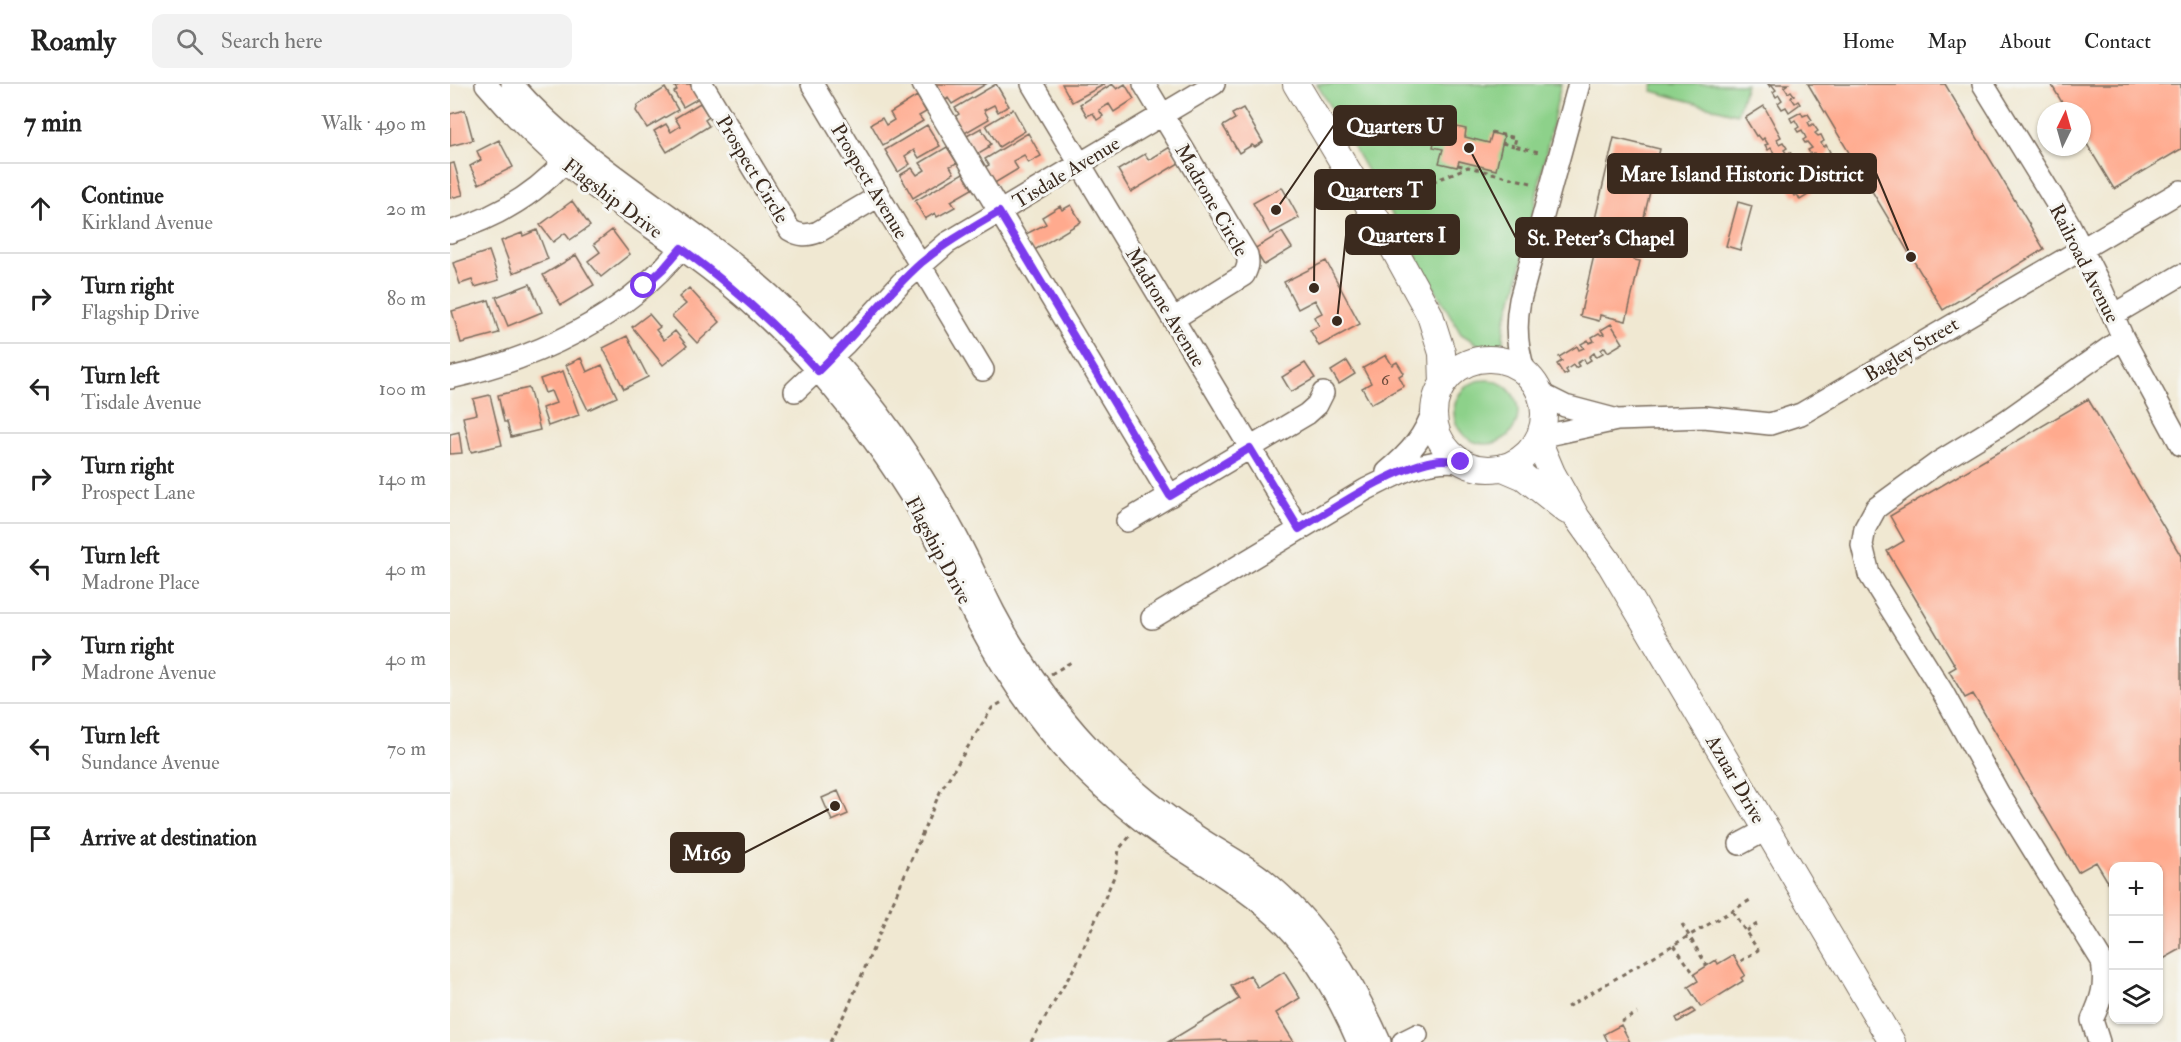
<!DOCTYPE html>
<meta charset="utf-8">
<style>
:root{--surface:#fff;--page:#f2f2f2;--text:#222;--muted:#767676;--line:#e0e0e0}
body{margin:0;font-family:"IM FELL Double Pica",serif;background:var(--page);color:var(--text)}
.controls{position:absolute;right:18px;bottom:18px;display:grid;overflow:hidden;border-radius:12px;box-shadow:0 2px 4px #0004}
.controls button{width:54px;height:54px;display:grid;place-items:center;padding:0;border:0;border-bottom:2px solid var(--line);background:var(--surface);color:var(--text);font:30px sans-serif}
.compass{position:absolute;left:1587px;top:18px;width:54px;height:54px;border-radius:50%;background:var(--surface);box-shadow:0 2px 4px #0004;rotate:5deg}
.stop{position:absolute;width:18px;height:18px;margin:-14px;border:4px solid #7c3aed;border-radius:50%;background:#fff}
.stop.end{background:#7c3aed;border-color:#fff;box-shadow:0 2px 6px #0008}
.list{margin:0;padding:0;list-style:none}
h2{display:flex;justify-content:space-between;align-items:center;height:78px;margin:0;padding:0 24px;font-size:26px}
h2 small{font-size:20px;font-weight:400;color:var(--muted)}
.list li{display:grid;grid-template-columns:39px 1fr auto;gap:18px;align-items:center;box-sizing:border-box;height:90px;padding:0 24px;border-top:2px solid var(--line)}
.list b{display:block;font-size:22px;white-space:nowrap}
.list p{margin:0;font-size:20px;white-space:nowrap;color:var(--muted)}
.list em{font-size:20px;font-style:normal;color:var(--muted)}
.icon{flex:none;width:33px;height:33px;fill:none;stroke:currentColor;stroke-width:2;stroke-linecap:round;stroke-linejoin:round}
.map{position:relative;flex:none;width:1731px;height:958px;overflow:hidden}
header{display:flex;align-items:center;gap:36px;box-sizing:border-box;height:84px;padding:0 30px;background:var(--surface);border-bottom:2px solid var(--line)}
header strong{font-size:28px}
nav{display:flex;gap:33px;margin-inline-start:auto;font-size:21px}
.search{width:420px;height:54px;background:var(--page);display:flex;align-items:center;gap:15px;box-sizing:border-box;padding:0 21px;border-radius:12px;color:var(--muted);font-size:22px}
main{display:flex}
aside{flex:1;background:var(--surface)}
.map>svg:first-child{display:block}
.green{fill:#8dd18a;stroke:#647e54;stroke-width:1.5}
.building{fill:#ffaa8e}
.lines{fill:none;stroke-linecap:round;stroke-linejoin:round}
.minor-casing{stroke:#7a6c5d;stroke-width:24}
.major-casing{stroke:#7a6c5d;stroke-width:28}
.path{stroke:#7a6c5d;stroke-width:3;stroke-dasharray:4.5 4.5;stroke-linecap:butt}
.minor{stroke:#fff;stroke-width:21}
.major{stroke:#fff;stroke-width:26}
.route{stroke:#7c3aed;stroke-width:8}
.labels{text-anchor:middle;stroke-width:6;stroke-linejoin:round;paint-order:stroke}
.number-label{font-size:16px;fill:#6c4a3a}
.street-label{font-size:20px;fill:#3b2a1e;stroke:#f6f6f2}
.leader{fill:none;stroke:#3b2a1e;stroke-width:2}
.callout-dot{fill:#3b2a1e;stroke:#f6f6f2;stroke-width:2}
.callout{fill:#3b2a1e;stroke:#3b2a1e;stroke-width:2}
.callout-label{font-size:21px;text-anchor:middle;font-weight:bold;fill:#fff}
</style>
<header>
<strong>Roamly</strong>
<div class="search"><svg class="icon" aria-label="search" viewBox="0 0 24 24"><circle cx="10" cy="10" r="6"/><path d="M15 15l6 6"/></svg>Search here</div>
<nav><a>Home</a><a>Map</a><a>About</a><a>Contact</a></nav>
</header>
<main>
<aside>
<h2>7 min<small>Walk · 490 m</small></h2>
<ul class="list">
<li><svg class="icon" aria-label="ahead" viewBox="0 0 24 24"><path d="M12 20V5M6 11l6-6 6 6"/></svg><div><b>Continue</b><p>Kirkland Avenue</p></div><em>20 m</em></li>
<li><svg class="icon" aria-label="right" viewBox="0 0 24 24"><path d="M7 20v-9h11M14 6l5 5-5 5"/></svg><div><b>Turn right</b><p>Flagship Drive</p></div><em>80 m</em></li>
<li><svg class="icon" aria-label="left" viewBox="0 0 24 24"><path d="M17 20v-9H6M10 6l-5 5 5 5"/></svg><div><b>Turn left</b><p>Tisdale Avenue</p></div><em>100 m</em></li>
<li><svg class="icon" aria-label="right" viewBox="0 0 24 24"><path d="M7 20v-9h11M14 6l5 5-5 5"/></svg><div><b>Turn right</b><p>Prospect Lane</p></div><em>140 m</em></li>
<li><svg class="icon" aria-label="left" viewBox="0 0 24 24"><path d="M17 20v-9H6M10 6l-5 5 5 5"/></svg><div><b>Turn left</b><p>Madrone Place</p></div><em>40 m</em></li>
<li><svg class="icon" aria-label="right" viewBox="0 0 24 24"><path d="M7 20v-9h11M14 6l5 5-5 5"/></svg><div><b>Turn right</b><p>Madrone Avenue</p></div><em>40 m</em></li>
<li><svg class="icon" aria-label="left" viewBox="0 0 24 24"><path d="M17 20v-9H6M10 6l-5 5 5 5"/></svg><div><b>Turn left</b><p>Sundance Avenue</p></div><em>70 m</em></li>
<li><svg class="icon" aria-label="arrive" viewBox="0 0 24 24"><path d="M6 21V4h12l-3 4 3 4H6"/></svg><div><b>Arrive at destination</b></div></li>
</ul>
</aside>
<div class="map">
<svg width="1731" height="958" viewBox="0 0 1731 958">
<rect width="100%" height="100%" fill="#f6f6f2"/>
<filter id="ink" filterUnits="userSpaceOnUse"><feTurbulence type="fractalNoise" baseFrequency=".0167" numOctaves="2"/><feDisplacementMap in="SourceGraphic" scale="12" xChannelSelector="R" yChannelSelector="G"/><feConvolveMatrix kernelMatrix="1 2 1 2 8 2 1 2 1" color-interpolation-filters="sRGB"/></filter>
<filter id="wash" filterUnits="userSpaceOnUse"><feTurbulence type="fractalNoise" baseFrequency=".008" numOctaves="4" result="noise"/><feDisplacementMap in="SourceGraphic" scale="24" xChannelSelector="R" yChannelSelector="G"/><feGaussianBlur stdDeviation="1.35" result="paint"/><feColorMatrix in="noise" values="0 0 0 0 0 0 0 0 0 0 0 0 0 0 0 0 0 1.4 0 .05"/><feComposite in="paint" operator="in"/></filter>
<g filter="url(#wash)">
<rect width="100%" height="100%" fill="#f0e8d2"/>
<path class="green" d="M867 0H1111L1067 201 1055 237 1052 264 1032 263 1011 250Z
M1204 0H1296L1287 30 1202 7Z
M1004 328a32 32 0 1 1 64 0a32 32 0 1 1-64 0Z"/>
<g id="blocks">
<path class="building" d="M231 0H240L249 14 233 23 224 8 227 6 225 3Z
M487 0H536L502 20 498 14 493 18 484 2Z
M546 0 559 22 548 28 544 21 534 26 539 35 513 50 503 34 509 30 505 24Z
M612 0H655L622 18Z
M662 0 667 5 675 0 684 15 664 28 659 20 649 26 653 32 647 36 643 29 637 32 630 20Z
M1318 0H1338L1334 3 1338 9 1341 7 1344 11 1341 13 1345 19 1348 17 1350 20 1339 28 1336 23 1332 25 1328 19 1332 16 1329 11 1326 13 1323 8 1326 6 1322 1 1320 3Z
M1358 0H1495L1594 165 1493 226Z
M1601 0H1731V65L1664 105 1632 52V27H1617Z
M215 4 228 26 197 44 186 27 188 21Z
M467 12 476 28 469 32 473 37 433 61 421 40 432 34 436 41 444 36 440 29Z
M250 19 259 33 255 36 259 42 217 68 204 47 216 40 221 48 230 42 225 34Z
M1314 22 1331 53 1327 55 1329 60 1333 58 1337 64 1334 66 1337 70 1340 68 1344 74 1341 76 1343 80 1346 79 1350 85 1346 87 1349 91 1353 89 1356 96 1352 99 1356 104 1359 102 1363 108 1350 116 1347 110 1344 112 1339 104 1343 102 1340 97 1337 99 1333 93 1336 91 1328 83 1331 81 1327 75 1324 76 1322 73 1325 71 1321 64 1318 66 1315 61 1318 60 1314 54 1312 56 1308 51 1306 52 1295 34Z
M793 24 813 58 805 63 802 61 789 69 773 42 785 35 782 30Z
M563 25 575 47 549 63 536 41Z
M15 26 23 56 0 62V30Z
M1351 28 1353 32 1358 30 1362 36 1358 38 1360 42 1363 40 1368 47 1365 49 1368 52 1371 51 1374 57 1371 59 1374 63 1376 61 1380 68 1377 70 1380 74 1383 72 1387 79 1383 81 1386 87 1390 85 1394 91 1381 98 1377 93 1374 94 1370 87 1373 85 1370 80 1367 82 1364 76 1367 74 1364 69 1361 71 1358 66 1362 64 1357 58 1355 59 1353 56 1356 54 1352 46 1348 48 1346 45 1349 43 1345 36 1342 38 1340 34Z
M477 41 490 62 469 74 464 66 455 72 460 80 448 88 435 66Z
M998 41 1016 45 1015 53 1039 59 1042 49 1054 52 1046 86 1009 77 1007 83 989 79 993 65 983 63 985 54 994 57Z
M531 44 541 60 538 62 539 64 527 71 515 53Z
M578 49 591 72 578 79 574 71 563 77 568 85 543 100 533 84 539 81 535 75Z
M1164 54 1210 65 1184 176 1190 177 1176 237 1150 231 1149 237 1130 232 1145 167 1138 165Z
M49 56 63 83 29 100 20 82 31 76 27 67Z
M497 63 507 79 500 82 504 89 463 114 450 91 462 84 467 91 475 86 470 79Z
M720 63 729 79 681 108 668 86 695 70 699 76Z
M4 79 13 111 0 114V80Z
M513 89 522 105 501 117 505 123 487 133 485 129 475 135 465 117Z
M832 103 849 134 820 150 803 119Z
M122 117 140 142 120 156 115 149 103 158 90 141Z
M1288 118 1302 122 1290 166 1276 162Z
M621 121 631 138 583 167 574 151 596 140 592 133 610 122 612 126Z
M87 146 98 175 63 189 51 157 72 149 73 152Z
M162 146 180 170 151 193 138 177 150 168 144 160Z
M832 148 842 164 814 181 804 165Z
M39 167 49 196 25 203 22 196 10 200 3 179Z
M126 171 144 201 111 221 93 191Z
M876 177 910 240 869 262 860 246 869 242 864 233 872 229 865 216 848 225 834 198Z
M80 200 92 228 58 242 46 213Z
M239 204 270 238 247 259 222 232 236 220 229 213Z
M39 216 49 249 11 259 2 227Z
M199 230 210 243 206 246 214 256 225 247 237 262 213 281 182 243Z
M1161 240 1173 259 1158 268 1155 263 1151 266 1153 269 1146 273 1144 269 1139 273 1141 276 1136 279 1134 275 1127 279 1129 282 1125 284 1123 281 1116 286 1118 289 1114 291 1107 280 1112 277 1109 273 1127 262 1129 266 1134 264 1131 260 1138 256 1139 259 1144 257 1142 253 1149 249 1151 251 1154 250 1151 246Z
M177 252 198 293 174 305 153 264Z
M936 271 942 281 947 278 954 289 949 292 954 302 921 320 912 304 921 299 913 284Z
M131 274 137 288 152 281 167 313 138 326 116 281Z
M897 277 905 290 889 300 881 287Z
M855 279 865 294 841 308 832 293Z
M113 287 129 331 98 342 92 324 106 319 101 307 95 309 90 295Z
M79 304 90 346 61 353 57 338H54L48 311Z
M40 311 52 361 21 368 13 333 27 330 23 315Z
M1638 315 1731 472V865L1708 878V782H1664V808L1646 778 1628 788 1523 610 1515 614 1499 587 1506 583 1437 467 1454 457 1440 432Z
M9 348 12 369 0 370V350Z
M388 707 398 730 382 737 372 714Z
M1283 871 1295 891 1291 894 1293 897 1251 923 1238 903 1248 897 1244 890 1266 876 1268 880Z
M834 888 850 914 826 929 844 958H777L776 956 718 958 789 915 781 902 800 891 808 904Z
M1242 925 1245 928 1228 938 1226 934Z
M1171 941 1180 958H1158L1154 950Z"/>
</g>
</g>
<g filter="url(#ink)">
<use href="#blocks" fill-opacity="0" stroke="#7a6c5d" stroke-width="1.5"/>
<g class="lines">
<g class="minor-casing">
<path id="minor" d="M36 0C69 39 106 74 146 104 185 134 226 159 264 189 302 218 338 253 370 289 414 340 454 397 487 457 502 484 513 512 528 539 555 590 588 638 627 679 655 707 685 734 718 756 758 783 800 806 835 841 868 875 890 916 908 958
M62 0C119 66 192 110 261 162 305 195 346 233 382 273 429 325 470 385 503 446 518 473 530 501 544 528 570 577 602 623 639 663 671 696 707 726 745 751 767 766 791 778 812 794 867 838 902 894 930 958
M252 0 340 146C350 152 357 152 368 148L429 112
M362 0 533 286
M473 0 720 412
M582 0 849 445
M694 0 797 171C799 179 798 183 794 191L723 235
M1533 0 1618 138 1648 197 1673 254 1731 361
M0 148C44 134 83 113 114 78
M1663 231 1731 191
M1075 288C1066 263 1065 241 1070 216L1129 0
M0 294C86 275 174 234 231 164
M345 307 396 259 451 199 497 159 764 0
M1091 310 1115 322 1164 335
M1089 353 1167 336 1254 333 1320 340 1351 330 1731 107
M937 388C960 369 975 352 984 324
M677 437 857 330 867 321 873 309
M702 534 915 406C946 391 975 373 1011 378
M1290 760 1316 746
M953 958 967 951
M1649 958 1642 936C1652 914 1656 902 1652 877L1549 710 1492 607 1419 490 1412 461 1415 444 1426 424 1489 378 1556 337 1673 254"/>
</g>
<g class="major-casing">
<path id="major" d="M846 0 935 149 980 231 992 269 993 300
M984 330a55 55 0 1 1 110 0a55 55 0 1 1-110 0Z
M1088 356 1102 389 1127 434 1160 480 1442 958
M1053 384 1074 393 1117 427"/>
</g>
<path class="path" d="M1041 48 1066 54 1064 62 1089 68
M1052 59 1064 62
M1008 81 1017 83
M941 115 1018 83 1081 99
M601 590 623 577
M1282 827 1308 866 1288 879
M1232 840 1257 882
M1296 847 1307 840
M1224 861 1244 890
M1117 923 1302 815
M1171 938 1187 929
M380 958 399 921 490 708 542 624 554 617
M581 958 627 879 666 788 669 765 681 751"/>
<use href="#minor" class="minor"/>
<use href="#major" class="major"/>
</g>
</g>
<g class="lines" filter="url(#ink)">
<path class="route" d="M194 202 214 184 231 164C281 201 326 241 368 287 404 253 434 212 471 179 495 159 522 144 549 128L720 412 800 364 849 445C886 423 941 385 983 377 992 375 1001 376 1011 378"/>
</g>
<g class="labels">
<g class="number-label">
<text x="935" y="301">6</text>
</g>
<g class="street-label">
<text transform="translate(303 85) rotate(59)" y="7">Prospect Circle</text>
<text transform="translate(616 88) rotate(-31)" y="7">Tisdale Avenue</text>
<text transform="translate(420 97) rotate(59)" y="7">Prospect Avenue</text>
<text transform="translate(163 114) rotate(37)" y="7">Flagship Drive</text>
<text transform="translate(762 116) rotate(60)" y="7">Madrone Circle</text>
<text transform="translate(1635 179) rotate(63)" y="7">Railroad Avenue</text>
<text transform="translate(716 223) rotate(59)" y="7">Madrone Avenue</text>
<text transform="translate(1461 265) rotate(-31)" y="7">Bagley Street</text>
<text transform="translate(489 466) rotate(62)" y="7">Flagship Drive</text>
<text transform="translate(1286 695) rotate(60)" y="7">Azuar Drive</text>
</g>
</g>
<path class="leader" d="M826 126L884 41M1461 173L1426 89M864 204L865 106M887 237L896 151M1019 64L1066 154M385 722L294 769"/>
<g class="callout-dot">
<circle cx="826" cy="126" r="6"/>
<circle cx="1461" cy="173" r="6"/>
<circle cx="864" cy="204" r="6"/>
<circle cx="887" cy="237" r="6"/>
<circle cx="1019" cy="64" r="6"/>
<circle cx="385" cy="722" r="6"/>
</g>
<g class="callout">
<rect x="884" y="22" width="122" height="39" rx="6"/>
<rect x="1158" y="70" width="268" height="39" rx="6"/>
<rect x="865" y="86" width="120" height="39" rx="6"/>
<rect x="896" y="131" width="113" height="39" rx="6"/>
<rect x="1066" y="134" width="171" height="39" rx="6"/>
<rect x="221" y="749" width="73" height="39" rx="6"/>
</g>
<g class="callout-label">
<text x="945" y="49">Quarters U</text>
<text x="1292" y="97">Mare Island Historic District</text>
<text x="925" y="113">Quarters T</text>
<text x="952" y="158">Quarters I</text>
<text x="1151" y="161">St. Peter's Chapel</text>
<text x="257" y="776">M169</text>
</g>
</svg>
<div class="controls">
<button>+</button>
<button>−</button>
<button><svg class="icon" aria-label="layers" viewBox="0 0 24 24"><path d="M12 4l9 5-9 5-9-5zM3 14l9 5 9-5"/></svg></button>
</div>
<svg class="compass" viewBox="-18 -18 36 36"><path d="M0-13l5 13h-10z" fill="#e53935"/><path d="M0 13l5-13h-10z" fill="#767676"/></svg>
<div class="stop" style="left:194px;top:202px"></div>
<div class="stop end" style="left:1011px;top:378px"></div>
</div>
</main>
